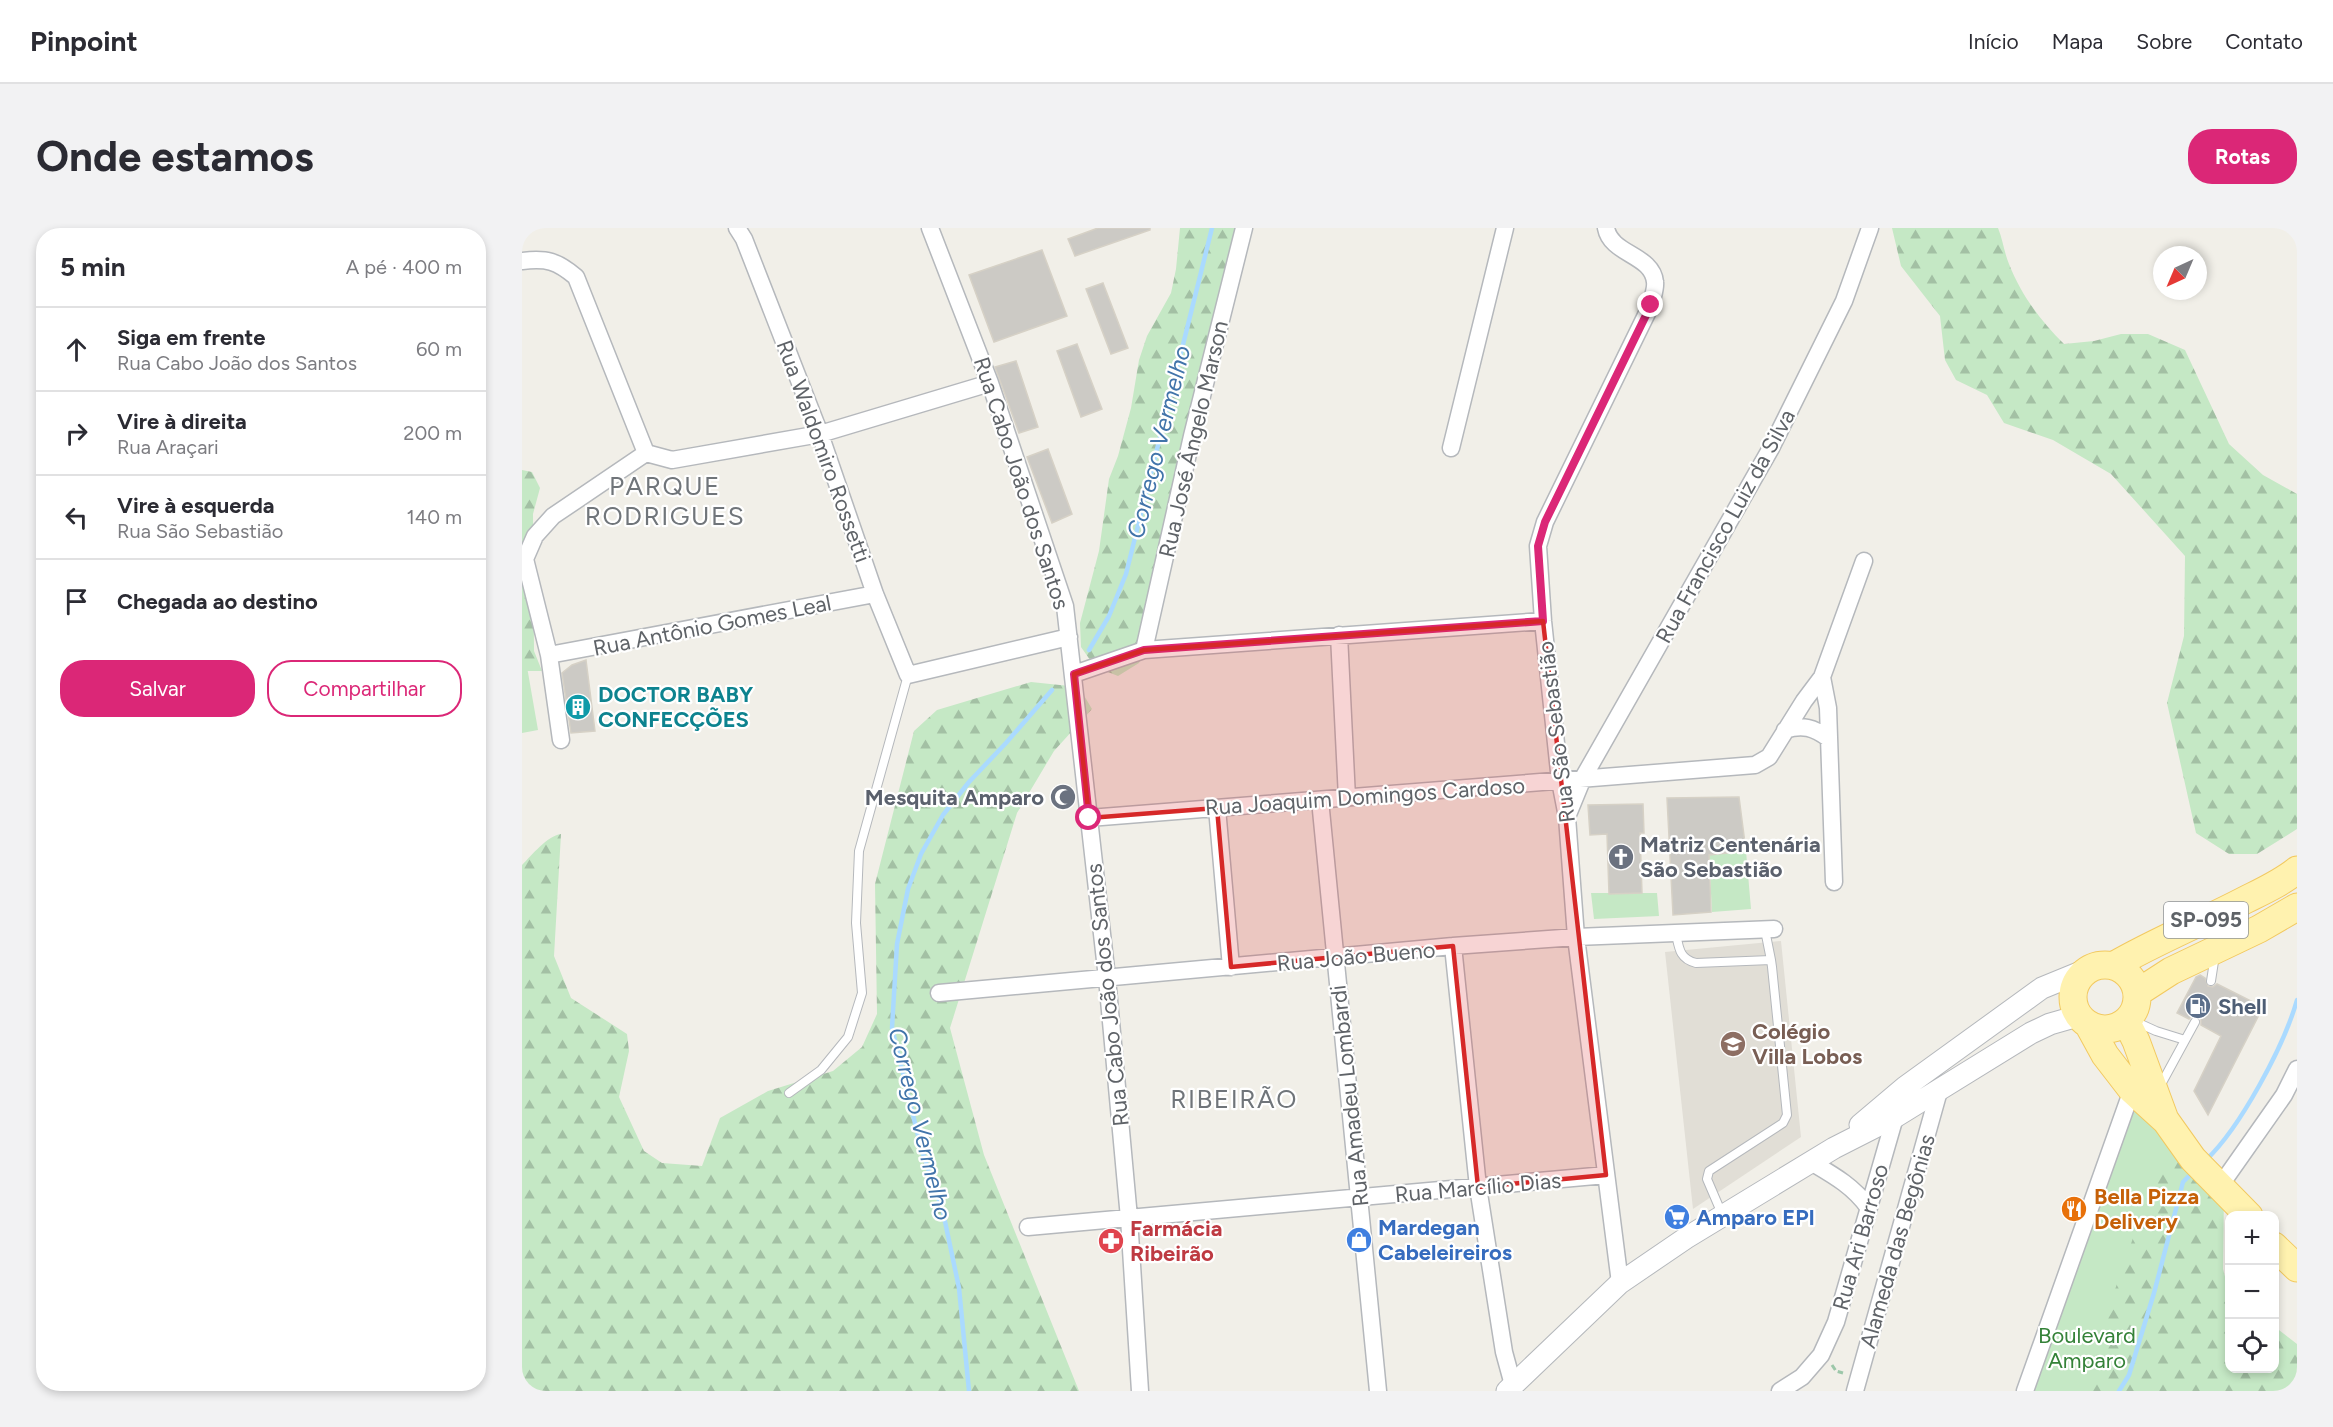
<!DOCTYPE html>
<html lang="pt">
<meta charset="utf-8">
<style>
:root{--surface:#fff;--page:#f2f2f3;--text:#2b2b33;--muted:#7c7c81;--line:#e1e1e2;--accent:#db2777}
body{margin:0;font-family:Figtree,sans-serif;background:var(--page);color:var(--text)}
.controls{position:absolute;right:18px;bottom:18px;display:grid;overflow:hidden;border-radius:12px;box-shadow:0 3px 9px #0003}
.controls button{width:54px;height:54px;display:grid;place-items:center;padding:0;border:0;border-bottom:2px solid var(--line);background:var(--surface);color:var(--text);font:30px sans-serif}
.compass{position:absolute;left:1631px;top:18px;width:54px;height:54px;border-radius:50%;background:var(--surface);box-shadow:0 3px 9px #0003;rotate:224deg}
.stop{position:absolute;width:18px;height:18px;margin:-14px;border:4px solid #db2777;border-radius:50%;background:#fff}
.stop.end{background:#db2777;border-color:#fff;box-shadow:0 2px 6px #0008}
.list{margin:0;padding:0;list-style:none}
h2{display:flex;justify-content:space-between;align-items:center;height:78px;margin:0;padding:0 24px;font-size:26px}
h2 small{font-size:20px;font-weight:400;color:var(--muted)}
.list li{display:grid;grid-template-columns:39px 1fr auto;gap:18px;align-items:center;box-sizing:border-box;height:84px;padding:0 24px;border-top:2px solid var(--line)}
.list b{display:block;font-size:22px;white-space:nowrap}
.list p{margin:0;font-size:20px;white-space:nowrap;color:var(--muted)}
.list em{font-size:20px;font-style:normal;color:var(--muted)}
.actions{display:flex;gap:12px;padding:18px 24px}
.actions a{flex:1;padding:14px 0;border:2px solid var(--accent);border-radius:24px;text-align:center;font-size:21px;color:var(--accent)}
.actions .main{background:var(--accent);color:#fff}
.icon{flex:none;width:33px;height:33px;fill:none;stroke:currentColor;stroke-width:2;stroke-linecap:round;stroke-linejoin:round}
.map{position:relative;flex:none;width:1775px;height:1163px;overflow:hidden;border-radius:24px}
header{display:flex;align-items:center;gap:36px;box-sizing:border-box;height:84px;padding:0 30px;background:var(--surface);border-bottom:2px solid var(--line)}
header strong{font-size:28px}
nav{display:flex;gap:33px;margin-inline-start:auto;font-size:21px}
.intro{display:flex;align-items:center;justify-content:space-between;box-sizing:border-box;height:144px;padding:0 36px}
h1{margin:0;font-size:42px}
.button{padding:15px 27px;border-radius:24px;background:var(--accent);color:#fff;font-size:21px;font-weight:700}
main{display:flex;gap:36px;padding:0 36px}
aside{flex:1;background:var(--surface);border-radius:24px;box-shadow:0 3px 9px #0003}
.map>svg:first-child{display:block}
.education{fill:#e1ded6}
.green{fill:#c5e8c5}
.forest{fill:url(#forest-firs)}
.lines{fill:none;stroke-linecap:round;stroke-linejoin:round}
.stream{stroke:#aadaff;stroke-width:4.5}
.building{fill:#cccac5;stroke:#d6d1c6;stroke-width:1.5}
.service-casing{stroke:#b5b8bc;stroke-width:10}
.minor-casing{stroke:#b5b8bc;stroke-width:19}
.tertiary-casing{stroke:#b5b8bc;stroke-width:23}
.primary-casing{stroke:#f2c960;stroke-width:29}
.path{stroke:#9cc7a9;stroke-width:3;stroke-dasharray:6 3;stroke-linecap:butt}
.service{stroke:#fff;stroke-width:8}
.minor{stroke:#fff;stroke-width:16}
.tertiary{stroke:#fff;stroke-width:21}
.primary{stroke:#fff2af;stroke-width:27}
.route{stroke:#db2777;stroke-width:8}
.marked{fill:#d62828;fill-opacity:0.2;stroke:#d62828;stroke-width:4.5;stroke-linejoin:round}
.labels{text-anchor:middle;stroke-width:4.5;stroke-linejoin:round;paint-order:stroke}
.shield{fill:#fff;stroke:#8f9295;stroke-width:1.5}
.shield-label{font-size:21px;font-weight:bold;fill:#5f6368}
.street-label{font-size:22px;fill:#5f6368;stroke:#fff}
.culture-label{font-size:22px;font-weight:bold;fill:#0d838f;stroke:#fff;text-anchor:start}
.worship-label{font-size:22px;font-weight:bold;fill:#5b616d;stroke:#fff;text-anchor:end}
.service-label{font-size:22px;font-weight:bold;fill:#4e5e75;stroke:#fff;text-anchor:start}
.education-label{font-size:22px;font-weight:bold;fill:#785e54;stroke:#fff;text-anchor:start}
.food-label{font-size:22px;font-weight:bold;fill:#c56008;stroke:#fff;text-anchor:start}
.shop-label{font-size:22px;font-weight:bold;fill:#366cbe;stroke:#fff;text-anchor:start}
.health-label{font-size:22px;font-weight:bold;fill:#be3a42;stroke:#fff;text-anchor:start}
.park-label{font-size:22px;fill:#348238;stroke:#fff}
.water-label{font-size:24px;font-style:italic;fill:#4174aa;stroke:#fff}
.quarter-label{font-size:26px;letter-spacing:1.5px;fill:#70757a;stroke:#fff}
</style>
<header>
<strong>Pinpoint</strong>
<nav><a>Início</a><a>Mapa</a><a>Sobre</a><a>Contato</a></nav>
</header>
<div class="intro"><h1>Onde estamos</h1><a class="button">Rotas</a></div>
<main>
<aside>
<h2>5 min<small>A pé · 400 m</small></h2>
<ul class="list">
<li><svg class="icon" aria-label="ahead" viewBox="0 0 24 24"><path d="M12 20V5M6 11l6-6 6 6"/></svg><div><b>Siga em frente</b><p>Rua Cabo João dos Santos</p></div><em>60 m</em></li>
<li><svg class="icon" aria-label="right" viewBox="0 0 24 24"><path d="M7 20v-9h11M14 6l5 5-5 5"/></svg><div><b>Vire à direita</b><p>Rua Araçari</p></div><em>200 m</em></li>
<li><svg class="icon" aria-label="left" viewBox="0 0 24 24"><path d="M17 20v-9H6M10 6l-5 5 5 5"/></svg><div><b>Vire à esquerda</b><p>Rua São Sebastião</p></div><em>140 m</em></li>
<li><svg class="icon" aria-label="arrive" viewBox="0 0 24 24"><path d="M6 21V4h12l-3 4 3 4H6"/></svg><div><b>Chegada ao destino</b></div></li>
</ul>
<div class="actions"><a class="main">Salvar</a><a>Compartilhar</a></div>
</aside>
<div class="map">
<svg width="1775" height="1163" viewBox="0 0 1775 1163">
<defs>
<pattern id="forest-firs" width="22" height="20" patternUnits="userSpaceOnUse" patternTransform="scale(1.5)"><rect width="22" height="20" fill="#c5e8c5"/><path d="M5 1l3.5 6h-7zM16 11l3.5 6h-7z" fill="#a3c0a4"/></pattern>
</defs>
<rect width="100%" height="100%" fill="#f1efe8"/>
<path class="education" d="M1259 713 1279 909 1171 981 1143 724Z"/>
<path class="green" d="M0 410 16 502 0 505Z
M1224 623 1229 681 1190 684 1187 627Z
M1069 665H1135L1137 688 1072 691Z
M1610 863 1671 931 1596 1163H1503Z"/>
<path class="forest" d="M658 0H716L628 413 617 435 596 448 573 439 559 419 558 395 577 323 587 251 596 228 609 180 617 132 625 108 649 65 654 41Z
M1370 0H1476C1481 12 1482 24 1487 36 1499 67 1519 93 1542 116L1572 113 1599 106H1626L1663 122 1707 216 1741 247 1775 266V601L1735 626H1707L1674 605 1645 475 1662 408 1663 328 1589 246 1531 212 1482 195 1465 167 1434 152 1423 132 1418 88 1379 38Z
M0 242 10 244 18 260 11 286 12 423 20 443H0Z
M509 454 557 459 570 481 532 523 495 585 428 800 462 927 557 1163H0V637C10 627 25 608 39 606L32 728 49 770 105 806 107 823 97 869 122 923 140 935 180 938 198 890 246 863 311 843 340 819 355 786 353 656 392 503 415 482Z
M1669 928 1702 963 1701 1041 1707 1064 1708 1140H1752L1753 1099 1775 1116V1163H1565L1582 1093 1625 970 1644 940Z"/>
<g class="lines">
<path class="stream" d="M567 422 587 388 604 346 690 0
M1684 932C1718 900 1762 818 1775 772
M447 1163 437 1060 421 984 399 920 370 800 375 716 386 661 399 626 421 587 447 554 484 515 530 462
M1597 1163 1607 1147 1632 1065 1661 954 1671 944"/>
</g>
<path class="building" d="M576 0H628V2L553 28 546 11Z
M520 22 545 88 472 114 447 47Z
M581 55 606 120 589 126 564 61Z
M555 116 580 181 559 189 535 123Z
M494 133 516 199 497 205 473 139Z
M526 221 550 286 530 295 505 229Z
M64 432 73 503 49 505 40 445 50 437Z
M1217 569 1224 623 1187 627 1189 684 1151 687 1145 570Z
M1121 576 1122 605H1118L1120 665 1087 666 1085 606 1068 607 1066 577Z
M1678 747 1683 750 1686 758 1691 759 1695 756 1741 779 1686 887 1672 863 1699 808 1679 797V791L1676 788H1670L1667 791 1655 785 1674 749Z"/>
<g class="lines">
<g class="service-casing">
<path id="service" d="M1243 702 1249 732
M1154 706C1157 721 1158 731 1174 735L1249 732 1250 739 1265 887 1261 895 1187 943 1185 951 1200 986
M1689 753 1693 727
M1612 793 1634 803 1663 812
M1637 860 1673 794
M267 865 299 842 326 809 340 765 334 695 337 623 386 447"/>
</g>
<g class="minor-casing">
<path id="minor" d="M215 0 222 11 298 206 353 366 386 447 547 409
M408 0 468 155 543 378 585 750 607 990 618 1163
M1084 0C1089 27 1130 26 1133 54 1134 61 1130 70 1129 77L1023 294 1016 318 1021 393 1038 553 1045 589 1054 709 1098 1055
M0 33C25 30 35 33 54 49L124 225
M929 220 983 0
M124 225 150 232 298 206 468 155
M817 407 825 570
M622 422 670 208 722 0
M27 427 353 366
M552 446 622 422 1021 393
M1300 449 1342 333
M1263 502C1281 496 1292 500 1306 510
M39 512 27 427 3 331 13 308 31 288 124 225
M798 572 856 1163
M695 580 709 739
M1045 589 1061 550 1249 220 1322 73 1348 0
M567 590 1233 537 1247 529 1282 473 1300 449 1306 480 1312 654
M931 718 956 959 982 1124 991 1157
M417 765 931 718 1054 709 1252 701
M1289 934C1311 947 1331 958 1346 979
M1698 958 1762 867 1775 841
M506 999 1084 947
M1258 1163 1280 1149 1299 1127 1314 1094 1373 889
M1333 1163 1417 863
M1503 1163 1610 862"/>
</g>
<g class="tertiary-casing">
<path id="tertiary" d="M1338 897 1383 859 1520 760 1564 742
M985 1163 1098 1055 1164 1010 1312 920 1373 889 1509 805 1528 796 1556 788"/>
</g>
<g class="primary-casing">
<path id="primary" d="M1551 769a32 32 0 1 1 64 0a32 32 0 1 1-64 0Z
M1591 738C1634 713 1679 695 1723 672 1741 663 1759 655 1775 642
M1615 765 1649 743 1737 701 1775 679
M1604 793 1614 813 1642 889
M1566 796 1583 827 1610 862 1644 893 1671 931 1727 988
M1752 1018 1775 1040"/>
</g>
<path class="path" d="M1310 1137 1314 1143 1321 1145"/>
<use href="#service" class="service"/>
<use href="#minor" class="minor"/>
<use href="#tertiary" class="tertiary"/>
<use href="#primary" class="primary"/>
</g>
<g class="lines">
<path class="route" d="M567 590 552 446 622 422 1021 393 1016 318 1023 294 1129 77"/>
</g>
<path class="marked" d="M1021 393 1084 947 956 959 931 718 709 739 695 580 567 590 552 446 622 422Z"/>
<defs>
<g id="building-disc" transform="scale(1.35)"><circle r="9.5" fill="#0f9aa8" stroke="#fff"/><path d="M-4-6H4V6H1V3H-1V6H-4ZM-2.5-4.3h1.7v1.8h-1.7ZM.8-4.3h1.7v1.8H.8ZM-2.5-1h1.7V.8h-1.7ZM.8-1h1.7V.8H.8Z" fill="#fff"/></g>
<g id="mosque-disc" transform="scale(1.35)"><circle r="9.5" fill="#6b7280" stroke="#fff"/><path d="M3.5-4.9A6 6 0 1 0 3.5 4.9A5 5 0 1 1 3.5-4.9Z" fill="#fff"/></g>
<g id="church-disc" transform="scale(1.35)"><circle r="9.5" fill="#6b7280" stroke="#fff"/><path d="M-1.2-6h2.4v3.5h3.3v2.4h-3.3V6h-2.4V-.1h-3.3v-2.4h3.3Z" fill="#fff"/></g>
<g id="fuel-disc" transform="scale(1.35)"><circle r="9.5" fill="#5c6f8a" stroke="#fff"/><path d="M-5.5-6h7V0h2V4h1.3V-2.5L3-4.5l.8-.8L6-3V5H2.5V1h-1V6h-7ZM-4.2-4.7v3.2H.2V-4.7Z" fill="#fff"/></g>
<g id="school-disc" transform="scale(1.35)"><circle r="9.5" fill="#8d6e63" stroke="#fff"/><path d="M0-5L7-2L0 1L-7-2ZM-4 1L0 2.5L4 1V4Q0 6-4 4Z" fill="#fff"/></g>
<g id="restaurant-disc" transform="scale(1.35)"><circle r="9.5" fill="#e8710a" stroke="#fff"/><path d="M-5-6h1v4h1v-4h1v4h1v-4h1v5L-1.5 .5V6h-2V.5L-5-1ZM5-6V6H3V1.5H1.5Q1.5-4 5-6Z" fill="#fff"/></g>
<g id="supermarket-disc" transform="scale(1.35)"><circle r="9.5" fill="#3f7fe0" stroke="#fff"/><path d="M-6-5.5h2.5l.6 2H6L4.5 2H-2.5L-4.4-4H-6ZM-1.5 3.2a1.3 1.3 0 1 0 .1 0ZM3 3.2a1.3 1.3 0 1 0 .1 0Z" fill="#fff"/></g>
<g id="shop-disc" transform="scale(1.35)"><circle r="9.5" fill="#3f7fe0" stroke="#fff"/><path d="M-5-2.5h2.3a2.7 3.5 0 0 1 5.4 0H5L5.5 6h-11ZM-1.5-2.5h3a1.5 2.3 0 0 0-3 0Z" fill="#fff"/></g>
<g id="pharmacy-disc" transform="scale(1.35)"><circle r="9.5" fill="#e0444e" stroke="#fff"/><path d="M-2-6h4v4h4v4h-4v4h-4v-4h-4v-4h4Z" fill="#fff"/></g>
</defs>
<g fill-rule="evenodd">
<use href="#building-disc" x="56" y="479"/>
<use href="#mosque-disc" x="541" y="569"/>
<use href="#church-disc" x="1099" y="629"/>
<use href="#fuel-disc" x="1676" y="778"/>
<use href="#school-disc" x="1211" y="816"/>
<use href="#restaurant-disc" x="1552" y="981"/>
<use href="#supermarket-disc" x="1155" y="989"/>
<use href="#shop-disc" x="837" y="1012"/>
<use href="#pharmacy-disc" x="589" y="1013"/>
</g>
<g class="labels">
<rect class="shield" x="1642" y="674" width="84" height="36" rx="4.5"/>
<g class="shield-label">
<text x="1684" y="699">SP-095</text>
</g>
<g class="street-label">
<text transform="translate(671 211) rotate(-77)" y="8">Rua José Ângelo Marson</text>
<text transform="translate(302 223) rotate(70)" y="8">Rua Waldomiro Rossetti</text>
<text transform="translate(500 255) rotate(72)" y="8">Rua Cabo João dos Santos</text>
<text transform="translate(1203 298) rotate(-61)" y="8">Rua Francisco Luiz da Silva</text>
<text transform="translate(190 397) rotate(-11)" y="8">Rua Antônio Gomes Leal</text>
<text transform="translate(1034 504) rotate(-97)" y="8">Rua São Sebastião</text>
<text transform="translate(843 568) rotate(-4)" y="8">Rua Joaquim Domingos Cardoso</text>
<text transform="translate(834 728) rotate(-5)" y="8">Rua João Bueno</text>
<text transform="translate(585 767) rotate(-96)" y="8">Rua Cabo João dos Santos</text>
<text transform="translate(827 868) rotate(-96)" y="8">Rua Amadeu Lombardi</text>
<text transform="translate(956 959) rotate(-5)" y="8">Rua Marcílio Dias</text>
<text transform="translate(1338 1009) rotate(-74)" y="8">Rua Ari Barroso</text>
<text transform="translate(1375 1013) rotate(-74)" y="8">Alameda das Begônias</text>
</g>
<g class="culture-label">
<text x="76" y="474">DOCTOR BABY<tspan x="76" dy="25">CONFECÇÕES</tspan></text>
</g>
<g class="worship-label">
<text x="522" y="577">Mesquita Amparo</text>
<text x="1118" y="624" text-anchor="start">Matriz Centenária<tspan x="1118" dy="25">São Sebastião</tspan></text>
</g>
<g class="service-label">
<text x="1696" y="786">Shell</text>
</g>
<g class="education-label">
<text x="1230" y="811">Colégio<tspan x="1230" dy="25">Villa Lobos</tspan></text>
</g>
<g class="food-label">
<text x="1572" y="976">Bella Pizza<tspan x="1572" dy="25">Delivery</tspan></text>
</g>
<g class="shop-label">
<text x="1174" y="997">Amparo EPI</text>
<text x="856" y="1007">Mardegan<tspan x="856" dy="25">Cabeleireiros</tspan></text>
</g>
<g class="health-label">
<text x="608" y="1008">Farmácia<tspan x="608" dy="25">Ribeirão</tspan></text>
</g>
<g class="park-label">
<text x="1565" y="1115">Boulevard<tspan x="1565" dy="25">Amparo</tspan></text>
</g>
<g class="water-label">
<text transform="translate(637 214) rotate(-76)" y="8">Corrego Vermelho</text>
<text transform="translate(398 896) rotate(76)" y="8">Corrego Vermelho</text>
</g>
<g class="quarter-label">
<text x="143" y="267">PARQUE<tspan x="143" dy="30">RODRIGUES</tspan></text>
<text x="712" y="880">RIBEIRÃO</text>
</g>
</g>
</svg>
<div class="controls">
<button>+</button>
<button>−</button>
<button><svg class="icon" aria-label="locate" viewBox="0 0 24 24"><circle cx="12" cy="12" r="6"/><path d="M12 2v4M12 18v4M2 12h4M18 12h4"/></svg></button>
</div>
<svg class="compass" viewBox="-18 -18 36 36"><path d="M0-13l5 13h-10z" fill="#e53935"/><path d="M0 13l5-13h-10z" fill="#7c7c81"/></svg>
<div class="stop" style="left:567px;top:590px"></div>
<div class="stop end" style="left:1129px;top:77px"></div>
</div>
</main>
